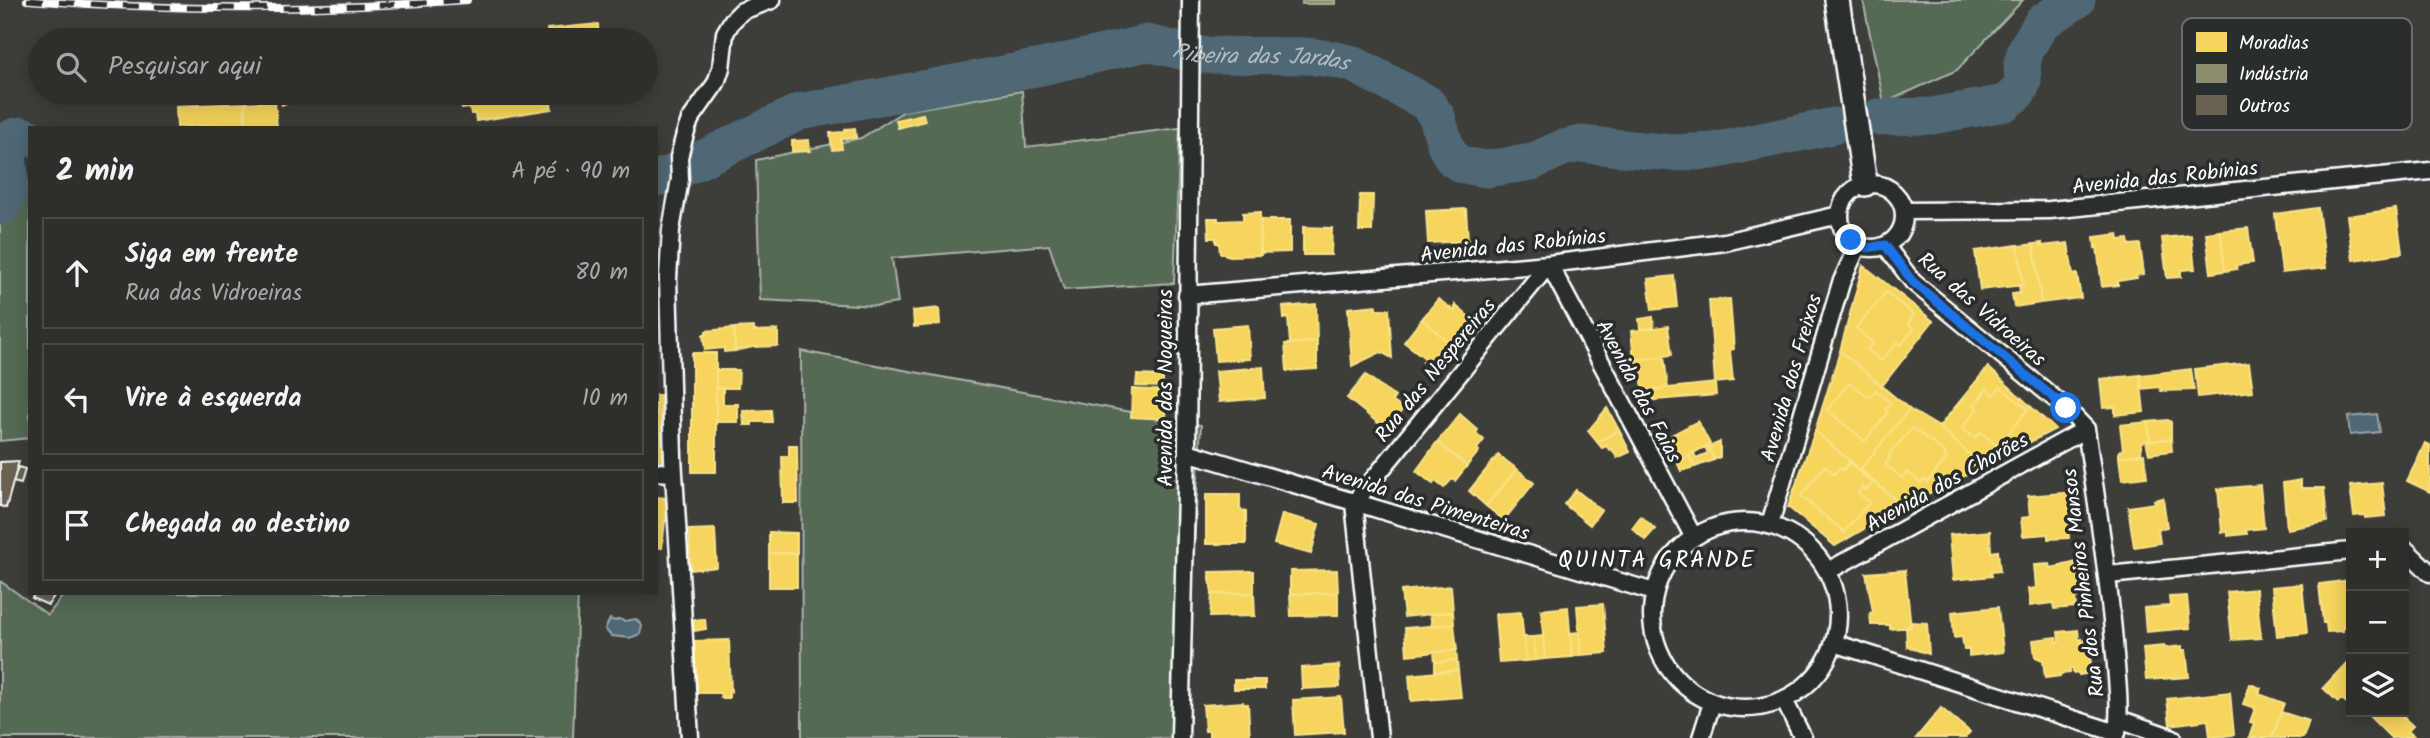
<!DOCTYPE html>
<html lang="pt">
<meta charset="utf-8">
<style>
:root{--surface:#2e2e2b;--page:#363633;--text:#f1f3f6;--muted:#a7a8a9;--line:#494a47}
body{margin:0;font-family:Kalam,sans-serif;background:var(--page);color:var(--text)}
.controls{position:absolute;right:21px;bottom:21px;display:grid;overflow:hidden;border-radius:0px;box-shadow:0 4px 18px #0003}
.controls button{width:63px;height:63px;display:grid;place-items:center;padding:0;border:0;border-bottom:2px solid var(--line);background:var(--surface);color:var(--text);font:35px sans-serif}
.stop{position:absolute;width:21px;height:21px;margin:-16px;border:5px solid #1a73e8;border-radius:50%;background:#fff}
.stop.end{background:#1a73e8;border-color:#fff;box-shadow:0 2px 7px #0008}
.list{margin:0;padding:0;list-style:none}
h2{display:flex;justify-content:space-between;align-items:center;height:91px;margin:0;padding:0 28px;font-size:30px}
h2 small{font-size:23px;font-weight:400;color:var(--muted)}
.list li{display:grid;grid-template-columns:46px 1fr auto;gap:21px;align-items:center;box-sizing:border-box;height:112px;margin:0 14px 14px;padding:0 14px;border:2px solid var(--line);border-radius:0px}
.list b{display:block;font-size:26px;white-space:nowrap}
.list p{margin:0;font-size:23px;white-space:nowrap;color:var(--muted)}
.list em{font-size:23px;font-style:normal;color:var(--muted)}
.icon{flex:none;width:38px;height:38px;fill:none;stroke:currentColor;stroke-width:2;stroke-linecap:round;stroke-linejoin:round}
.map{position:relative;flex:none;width:2430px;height:738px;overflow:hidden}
.search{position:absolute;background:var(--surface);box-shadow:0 4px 18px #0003;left:28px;top:28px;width:630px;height:77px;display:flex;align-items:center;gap:18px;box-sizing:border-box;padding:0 24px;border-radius:38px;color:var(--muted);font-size:26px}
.panel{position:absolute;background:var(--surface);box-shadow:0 4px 18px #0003;left:28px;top:126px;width:630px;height:469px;border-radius:0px}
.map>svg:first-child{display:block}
.green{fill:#556954;stroke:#aab4aa;stroke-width:2}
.water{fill:#506774;stroke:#96a4ac;stroke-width:2}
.homes{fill:#f6d55c;stroke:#f9e28d;stroke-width:2}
.industry{fill:#8c8c6e;stroke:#aeae9a;stroke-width:2}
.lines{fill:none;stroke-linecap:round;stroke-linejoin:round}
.river{stroke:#506774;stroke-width:37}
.building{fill:#696252;stroke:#fff;stroke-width:2}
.street-casing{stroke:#fff;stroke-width:21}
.secondary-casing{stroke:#fff;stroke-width:28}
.street{stroke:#2a2d2e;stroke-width:16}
.secondary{stroke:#2a2d2e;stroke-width:23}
.rail-casing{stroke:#fff;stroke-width:8}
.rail{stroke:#2a2d2e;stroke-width:5;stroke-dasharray:16;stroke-linecap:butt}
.route{stroke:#1a73e8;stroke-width:9}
.labels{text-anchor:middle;stroke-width:7;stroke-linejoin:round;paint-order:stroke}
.street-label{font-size:21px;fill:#fff;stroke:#2a2d2e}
.water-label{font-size:23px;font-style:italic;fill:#b0bbc0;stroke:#2a2d2e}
.neighbourhood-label{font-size:23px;letter-spacing:2px;fill:#fff;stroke:#2a2d2e}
.key{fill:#2a2d2e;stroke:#6a6c6d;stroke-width:2}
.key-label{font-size:19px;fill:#fff}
</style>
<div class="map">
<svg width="2430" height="738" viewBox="0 0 2430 738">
<rect width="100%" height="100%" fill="#3d3d39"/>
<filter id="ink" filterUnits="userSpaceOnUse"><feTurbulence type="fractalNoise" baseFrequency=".0143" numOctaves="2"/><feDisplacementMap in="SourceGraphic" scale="14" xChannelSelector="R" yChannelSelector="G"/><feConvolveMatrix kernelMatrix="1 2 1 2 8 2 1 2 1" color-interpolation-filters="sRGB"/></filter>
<g filter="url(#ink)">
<path class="green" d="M1863 0H2023L1957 70 1884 103Z
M1022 91 1026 147 1180 128 1174 283 1064 290 1049 245 892 258 898 303 878 306 760 300 756 160 861 138 904 111Z
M30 180V438L0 441V223L13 217Z
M801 351 1201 425 1183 738H802Z
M0 581 48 615 65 593H578L573 738H0Z"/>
<path class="water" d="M2377 414 2380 432 2350 435 2348 417Z
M610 619 615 621 619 619 624 621 636 619 642 626 640 634 630 638 611 636 605 629Z"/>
<path class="homes" d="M598 24 599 40H548L547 29Z
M272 93H307L282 105 277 93 273 95Z
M459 93H549L552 109 476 121 475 114H471L470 108 462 109Z
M275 101 277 128H246L245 103Z
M245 103V124L177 127 176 106Z
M923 114 925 121 898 128 896 120Z
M855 128 856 138 841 139 842 149 832 150 830 133 845 132V129Z
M809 140 810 151 792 152V141Z
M1360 195H1373L1372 231H1359Z
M2318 208 2326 268 2282 273 2275 214Z
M1466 209 1468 241 1428 243 1426 211Z
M2396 209 2402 253 2353 260 2347 216Z
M1260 212 1261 255 1230 256 1220 253 1219 243H1216V238H1209L1208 218H1218V221L1243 220V213Z
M1260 220H1290V252L1260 253Z
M1303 227 1332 228 1331 255H1303Z
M2248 228 2253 263 2236 265 2237 269 2225 271 2220 231Z
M2220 231 2225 271 2211 273 2206 233Z
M2118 234 2119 240 2128 239 2129 245 2140 244 2144 274 2136 275 2137 278 2118 281V285L2102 287 2097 247 2095 248 2094 237Z
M2191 235 2195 269 2181 270V277L2167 278 2162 238Z
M2042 243V246L2068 243 2073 275 2077 274 2081 298 2041 303 2034 244Z
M2034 244 2041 303 2014 307 2012 294 2020 293 2019 285H2023L2018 246Z
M2018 245 2023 285 1980 290 1975 251Z
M1863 265 1933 321 1882 386 1840 351Z
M1674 276 1677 307 1652 310 1648 279Z
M1886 292 1914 315 1908 323 1914 329 1901 345 1897 342 1881 361 1867 349 1873 343 1856 328Z
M1438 299 1455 311V305L1474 321 1453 346 1422 319Z
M1730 299 1734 349 1730 350 1733 381 1715 383 1709 300Z
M1316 304 1317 341 1290 344 1288 318 1284 319 1283 307Z
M1376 305V310L1389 309 1392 358 1381 352 1352 366 1348 308Z
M939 308 940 324 914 327 913 311Z
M1653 317 1654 328 1640 329 1639 319Z
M1422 319 1453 346 1433 370 1423 362 1426 359 1404 342Z
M1248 325 1250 359 1216 361 1213 328Z
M1668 326 1672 355 1634 360 1631 331Z
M754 327V331L778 330V346L753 347 735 351 734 328Z
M734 328 735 351 724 352V348L705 350 703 335H706V331Z
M1317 341V369L1287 371 1285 344Z
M1840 351 1909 409 1860 470 1815 431Z
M692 353H716V472H692Z
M1664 356 1668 388 1643 391 1642 380 1636 381 1634 360Z
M2249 363 2253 391 2198 397 2195 369Z
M1263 367 1265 398 1219 402 1216 371Z
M1988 367 2055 429 1983 467 1939 427Z
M2191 369 2194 390 2161 391 2160 387 2142 389 2140 375Z
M716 370H739L738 388H716Z
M1137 375 1163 376V387L1136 386Z
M1366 375 1395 397 1392 401 1403 409 1387 430 1347 398Z
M2140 375 2144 412 2115 415V407L2103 408 2100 379Z
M1715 383 1716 395 1644 401 1639 391Z
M1849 383 1870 397 1876 390 1891 403 1885 410 1888 412 1865 441 1827 410Z
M2000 387 2028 409 1998 446 1980 432 1975 438 1962 428 1978 408 1974 405 1987 389 1994 395Z
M716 388H723V404H738V422H716Z
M1132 389 1167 391 1166 419 1131 417Z
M656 395H660L663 462H656Z
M1607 408 1619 430 1597 442 1588 431Z
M1909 409 1939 427 1983 467 1903 506 1860 470Z
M771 410 772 422H752V425H744L743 411Z
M1460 414 1478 430 1476 433 1484 440 1477 449 1479 451 1467 466 1437 442Z
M2168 420 2171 422V439L2150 441 2148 422Z
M1698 421 1710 444 1677 462 1664 439Z
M2148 422 2150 441 2142 442 2141 454 2119 457V451L2123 450 2120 425Z
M1912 428 1946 453 1944 455 1947 458 1927 482 1925 479 1921 483 1907 472 1902 478 1885 464 1890 458 1888 456Z
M1619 430 1630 452 1617 458 1612 449 1609 450 1607 446 1602 448 1597 442Z
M1815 431 1903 506 1835 546 1788 507Z
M2171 439 2172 451 2149 454 2146 441Z
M1437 442 1467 466 1455 481 1452 479 1444 488 1435 481 1433 484 1416 471Z
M1720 442V457L1714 460 1709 447Z
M2425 443 2430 445V492L2407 481Z
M789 445H797L798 503H783L782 456H789Z
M1708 445 1714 460 1695 467 1689 456 1694 453 1696 458 1708 453 1705 447Z
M2144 454 2147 477 2122 480 2119 457Z
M1498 455 1517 469 1486 506 1469 491Z
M1689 456 1695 467 1681 471 1677 462Z
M1849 463 1873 483 1866 491 1862 487 1858 493 1870 502 1844 532 1801 496 1825 466 1834 474 1840 467 1843 470Z
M1517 469 1534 483 1504 520 1486 506Z
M2301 480V488H2324L2327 522 2287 529 2283 483Z
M2382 483 2386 516 2365 518V515L2354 516 2350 486Z
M2260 485 2264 528 2246 530 2247 534 2228 536V531L2222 532 2218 489Z
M1576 490 1601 510 1590 525 1564 504Z
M2074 492 2077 527 2068 528 2069 538 2048 539V534L2023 536 2021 518 2030 517 2028 496Z
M1206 494H1240V510L1246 511V544H1206Z
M656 497 667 498 669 521H665L662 548 656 547Z
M2163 498 2167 527 2158 529 2160 543 2134 547 2128 507 2155 503 2154 500Z
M1282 514 1319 524 1311 554 1274 544Z
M1641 516 1655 529 1645 540 1632 528Z
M714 529 715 530 717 567 691 570 689 530Z
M1990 531 1991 552 1998 551 2000 571 1991 572 1992 576 1953 580 1949 535Z
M769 532 797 533V553H769Z
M769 553H797V587H769Z
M2081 561 2084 596 2075 598 2076 607 2054 609 2053 603 2030 606 2028 589 2036 588 2034 565 2050 564 2051 568Z
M1337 570 1338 593 1290 594V571Z
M1905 570 1911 627 1890 629V625H1871L1870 613 1873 612 1866 573Z
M1254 571V593L1212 594 1209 572Z
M2351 580V626L2343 627V631L2327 632 2326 623H2323L2319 584Z
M2302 584 2307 633 2277 636 2272 587Z
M1451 586 1453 612 1404 617 1401 591Z
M2256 589 2261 638 2232 640 2227 592Z
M1254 593 1255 616 1210 617 1212 594Z
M1338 593V615L1291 616 1290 594Z
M2187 596 2190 628 2146 632 2144 608 2170 606 2169 597Z
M1603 604 1607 653 1581 655 1577 606Z
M1568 607 1572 657 1545 659 1541 610Z
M1998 607 2003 652 1969 656V650H1964L1962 637 1954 638 1952 612Z
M1453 612 1454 624 1432 626 1430 614Z
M1521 612 1526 661 1499 663 1495 614Z
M705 619 706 629 694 631 693 620Z
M1910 622 1927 623 1929 654 1907 647 1906 627H1911Z
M1454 624 1457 650 1407 655 1405 628Z
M2078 630 2079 640 2082 639V642L2088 638 2092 673 2079 675V673H2073V669H2070V673L2060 674V676L2045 678 2043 660 2035 657 2033 640 2056 637 2057 642 2059 641 2058 632Z
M1579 632 1581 655 1572 657 1570 633Z
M1543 636 1545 659 1536 660 1534 637Z
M1524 637H1534L1536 660 1526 661Z
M729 640 731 692H729V698H721L720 693H697L694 641Z
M2164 646V648L2182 646V650H2186L2189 677 2146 680 2143 648Z
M1456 650 1457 660 1435 662 1434 652Z
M2351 658V703L2349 705 2342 699 2338 702 2323 688Z
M1457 660 1458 670 1435 672V662Z
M1339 665 1340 687 1302 689 1301 668Z
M1458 670 1461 697 1411 701 1409 675Z
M1234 680H1265V689H1234Z
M2250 684 2261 688 2259 694 2284 703 2272 738H2249L2254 723 2250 722 2255 708 2243 704Z
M2230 692 2234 735 2210 738 2208 720 2170 725 2167 699Z
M1341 697 1344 732 1295 735 1293 700Z
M1243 702V704H1248L1250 738H1209V731H1205L1203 705Z
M1941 708 1970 732 1965 738H1916Z
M2281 712 2309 721 2303 738H2272Z
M2365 712H2401L2400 714 2413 726 2408 731 2415 737 2391 738Z"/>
<path class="industry" d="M1302 0H1335V4H1302Z"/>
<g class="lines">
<g class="river">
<path d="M1878 117 1932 116 2005 103 2019 91 2023 82 2022 64 2026 49 2042 22 2077 0"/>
<path id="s1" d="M656 178 671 174 799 112 1041 67 1147 43 1198 55 1307 56 1332 59 1353 64 1427 103 1437 117 1446 147 1453 159 1462 165 1486 169 1532 162 1562 148 1581 144 1672 153 1713 151 1833 126"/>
<path d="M0 207C21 181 0 158 13 137L22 135 30 138"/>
</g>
</g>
<path class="building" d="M19 461 6 508 0 506V462Z
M18 467 25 469 21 484 13 482Z
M35 593H56L48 605 32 598Z"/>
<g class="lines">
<g class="street-casing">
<path id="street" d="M1840 216a32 32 0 1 1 64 0a32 32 0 1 1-64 0Z
M1904 211 2050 210 2430 171
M1885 245 1913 282 2066 408 2086 429
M1187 295 1549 264 1725 242 1839 215
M2086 429C2096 500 2108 570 2114 642 2116 672 2121 703 2117 733
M1187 452 1654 592
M656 472 674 473
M1652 615a93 93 0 1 1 186 0a93 93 0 1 1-186 0Z
M1770 524 1841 283 1858 245
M2404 548 2430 573
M1828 571 2086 429
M2108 575 2351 551
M1834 643 2117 733
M1784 700 1803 738
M2119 719 2173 738
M690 738 673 457 668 278 671 230 680 179 679 157 685 134 690 120 716 83 721 68 725 33 732 21 742 11 772 0
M1180 738 1187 452 1191 0
M1379 738 1354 503 1549 264 1693 536
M1701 738 1712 703"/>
</g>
<g class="secondary-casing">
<path id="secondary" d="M1837 0 1865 184"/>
</g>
<use href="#street" class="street"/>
<use href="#secondary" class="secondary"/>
<g class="rail-casing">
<path id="rail" d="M27 0C173 11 320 11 467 0"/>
</g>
<use href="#rail" class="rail"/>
</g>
</g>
<g class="lines" filter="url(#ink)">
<path class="route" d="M1851 240 1867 248 1885 245 1913 282 2066 408"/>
</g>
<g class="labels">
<g class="street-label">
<text transform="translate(2165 177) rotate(-6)" y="7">Avenida das Robínias</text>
<text transform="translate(1513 245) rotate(-6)" y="7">Avenida das Robínias</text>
<text transform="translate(1982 309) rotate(41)" y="7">Rua das Vidroeiras</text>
<text transform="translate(1435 370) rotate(-51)" y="7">Rua das Nespereiras</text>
<text transform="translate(1791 378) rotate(-74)" y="7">Avenida dos Freixos</text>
<text transform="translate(1165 388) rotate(-90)" y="7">Avenida das Nogueiras</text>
<text transform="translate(1639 391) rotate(62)" y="7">Avenida das Faias</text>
<text transform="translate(1947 482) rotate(-29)" y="7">Avenida dos Chorões</text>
<text transform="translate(1426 502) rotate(17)" y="7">Avenida das Pimenteiras</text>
<text transform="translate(2083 583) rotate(-97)" y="7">Rua dos Pinheiros Mansos</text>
</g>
<g class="water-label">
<text dy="8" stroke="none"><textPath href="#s1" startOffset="628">Ribeira das Jardas</textPath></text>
</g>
<g class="neighbourhood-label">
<text x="1657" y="567">QUINTA GRANDE</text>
</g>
</g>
<rect x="2182" y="18" width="230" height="112" rx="10" class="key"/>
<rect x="2196" y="32" width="31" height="20" fill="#f6d55c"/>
<rect x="2196" y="64" width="31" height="19" fill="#8c8c6e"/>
<rect x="2196" y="95" width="31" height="20" fill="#696252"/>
<g class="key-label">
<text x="2239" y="49">Moradias</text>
<text x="2239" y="80">Indústria</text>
<text x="2239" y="112">Outros</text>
</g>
</svg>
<div class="controls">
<button>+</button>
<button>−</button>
<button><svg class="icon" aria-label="layers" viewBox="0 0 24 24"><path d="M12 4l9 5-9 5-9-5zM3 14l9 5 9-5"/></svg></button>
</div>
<div class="stop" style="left:2066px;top:408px"></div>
<div class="stop end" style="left:1851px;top:240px"></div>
<div class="search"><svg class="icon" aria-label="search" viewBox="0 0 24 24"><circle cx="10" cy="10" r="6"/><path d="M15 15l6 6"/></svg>Pesquisar aqui</div>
<section class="panel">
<h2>2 min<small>A pé · 90 m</small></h2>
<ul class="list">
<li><svg class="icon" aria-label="ahead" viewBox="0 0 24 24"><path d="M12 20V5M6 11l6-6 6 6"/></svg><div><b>Siga em frente</b><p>Rua das Vidroeiras</p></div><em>80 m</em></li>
<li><svg class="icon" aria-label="left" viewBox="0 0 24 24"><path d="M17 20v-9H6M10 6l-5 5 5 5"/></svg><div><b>Vire à esquerda</b></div><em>10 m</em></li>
<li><svg class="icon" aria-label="arrive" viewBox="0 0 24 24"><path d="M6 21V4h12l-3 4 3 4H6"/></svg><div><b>Chegada ao destino</b></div></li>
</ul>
</section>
</div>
